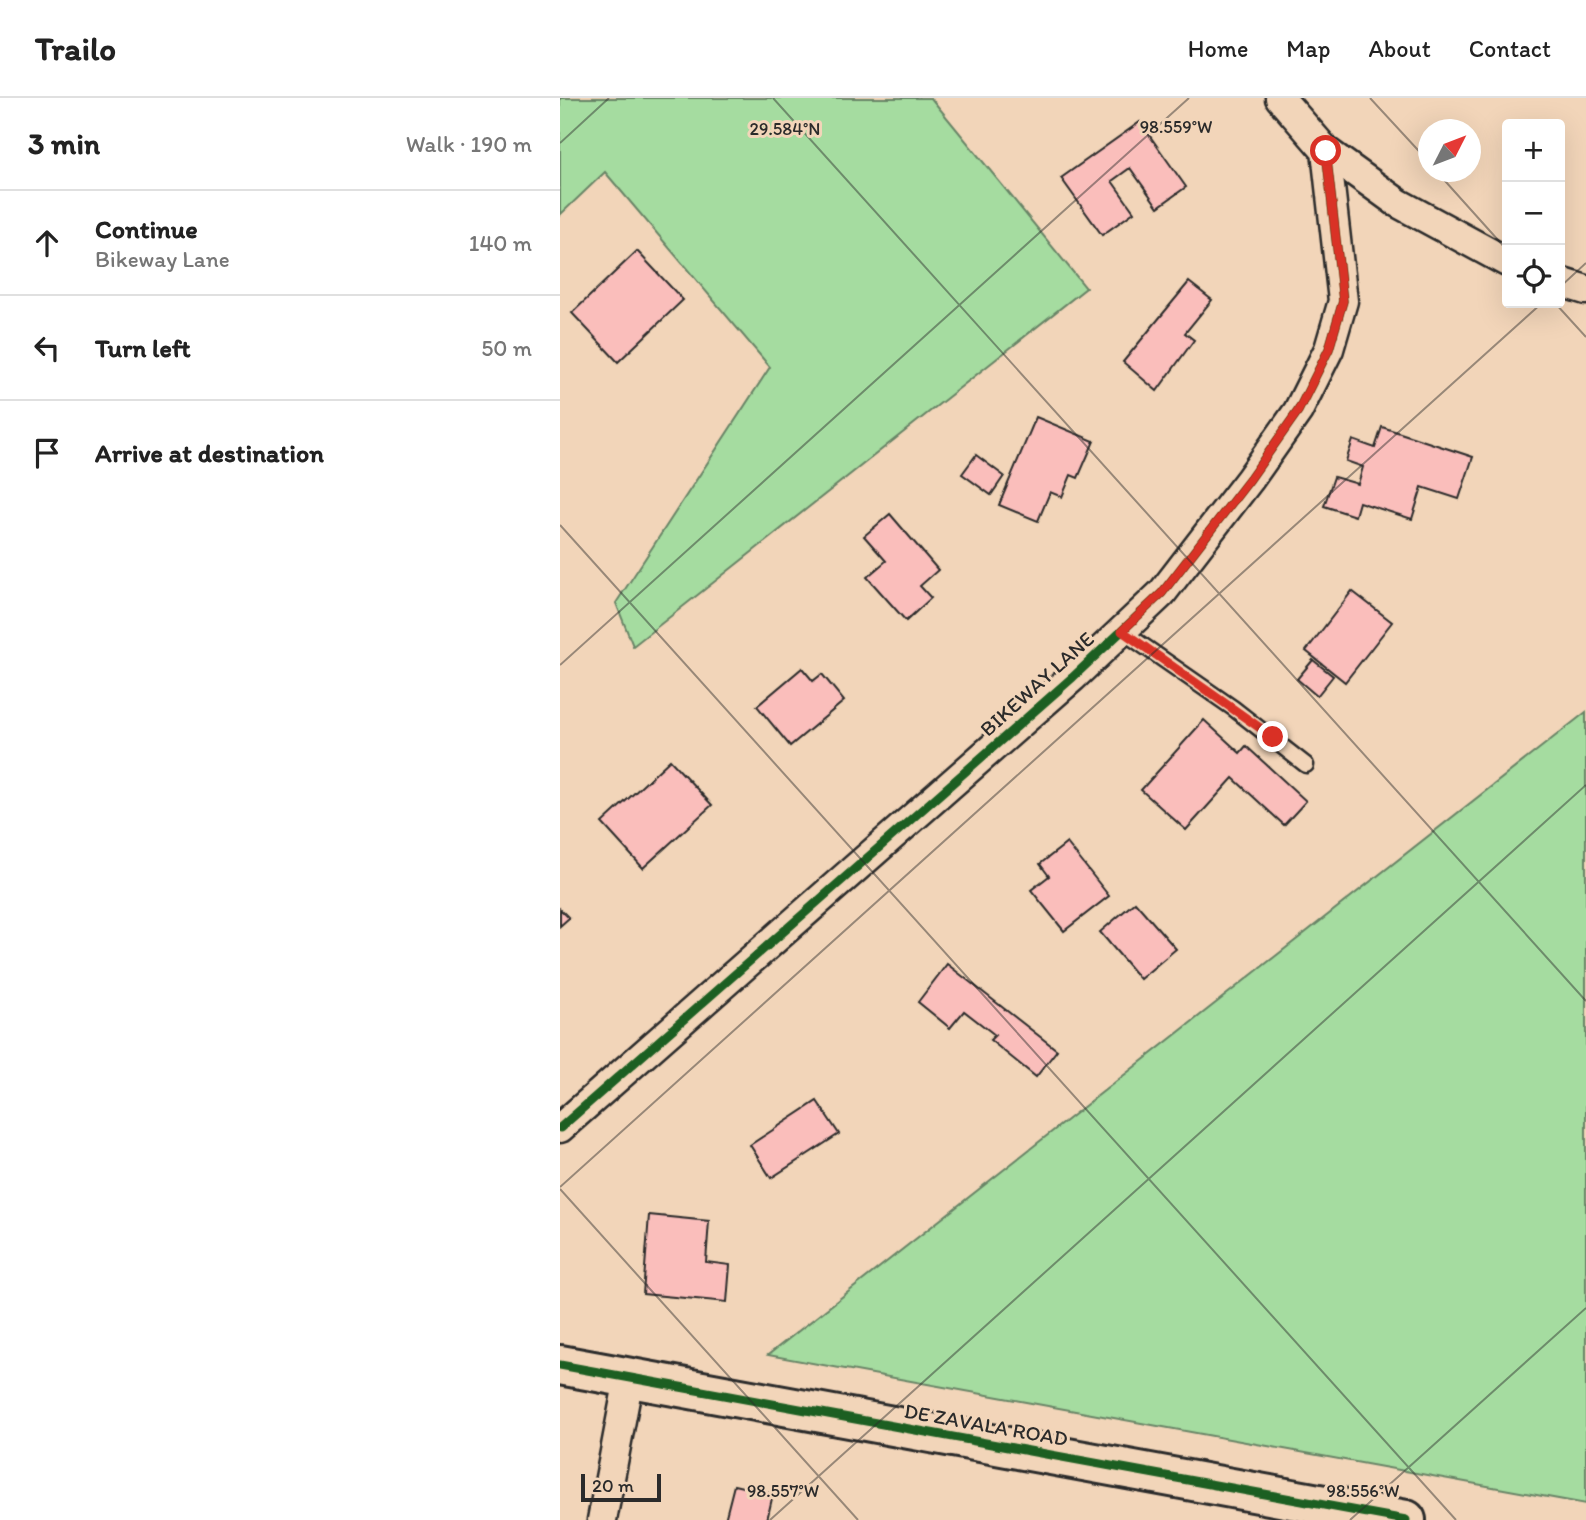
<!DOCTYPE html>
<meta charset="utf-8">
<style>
:root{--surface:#fff;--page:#f2f2f2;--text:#222;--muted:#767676;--line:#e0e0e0}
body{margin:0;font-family:Itim,sans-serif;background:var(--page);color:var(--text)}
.controls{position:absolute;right:21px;top:21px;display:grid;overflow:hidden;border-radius:7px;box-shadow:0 7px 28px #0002}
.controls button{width:63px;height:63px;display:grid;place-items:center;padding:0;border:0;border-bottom:2px solid var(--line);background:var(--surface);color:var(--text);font:35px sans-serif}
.compass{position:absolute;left:858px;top:21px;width:63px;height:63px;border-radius:50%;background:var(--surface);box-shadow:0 7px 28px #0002;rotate:48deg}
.scale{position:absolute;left:21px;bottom:18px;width:80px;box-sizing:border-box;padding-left:7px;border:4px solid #2b2b2b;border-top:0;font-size:19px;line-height:24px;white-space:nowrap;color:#2b2b2b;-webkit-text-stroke:5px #f2d5b9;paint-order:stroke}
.stop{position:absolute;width:21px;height:21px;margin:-16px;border:5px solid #d93025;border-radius:50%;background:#fff}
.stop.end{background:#d93025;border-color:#fff;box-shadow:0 2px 7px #0008}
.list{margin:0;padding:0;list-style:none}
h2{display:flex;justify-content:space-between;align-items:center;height:91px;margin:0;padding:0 28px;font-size:30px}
h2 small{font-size:23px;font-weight:400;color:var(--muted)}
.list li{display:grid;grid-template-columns:46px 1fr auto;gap:21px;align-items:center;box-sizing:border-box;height:105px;padding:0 28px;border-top:2px solid var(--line)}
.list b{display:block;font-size:26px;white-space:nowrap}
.list p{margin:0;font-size:23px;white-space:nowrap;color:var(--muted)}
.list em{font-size:23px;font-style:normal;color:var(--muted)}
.icon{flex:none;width:38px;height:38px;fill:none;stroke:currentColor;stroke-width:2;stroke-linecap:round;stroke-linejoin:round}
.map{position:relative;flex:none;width:1026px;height:1422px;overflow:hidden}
header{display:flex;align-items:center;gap:42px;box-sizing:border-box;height:98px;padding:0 35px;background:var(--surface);border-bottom:2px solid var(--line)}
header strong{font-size:33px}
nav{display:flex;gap:38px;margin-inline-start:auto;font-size:24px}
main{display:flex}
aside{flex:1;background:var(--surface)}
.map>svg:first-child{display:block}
.green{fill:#a5dca0;stroke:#688466;stroke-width:2}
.building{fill:#fabebb;stroke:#2b2b2b;stroke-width:2}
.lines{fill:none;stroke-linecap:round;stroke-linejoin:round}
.lane-casing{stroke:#2b2b2b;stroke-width:19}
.street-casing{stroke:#2b2b2b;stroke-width:33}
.secondary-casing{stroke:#2b2b2b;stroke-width:44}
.lane{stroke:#f2d5b9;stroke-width:14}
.street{stroke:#f2d5b9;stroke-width:28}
.secondary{stroke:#f2d5b9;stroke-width:38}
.cycleway-casing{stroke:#f2d5b9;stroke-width:13}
.cycleway{stroke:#1b5e20;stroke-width:9}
.route{stroke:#d93025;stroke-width:9}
.ticks{fill:none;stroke:#2b2b2b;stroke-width:2;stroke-opacity:0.45}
.labels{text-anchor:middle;stroke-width:6;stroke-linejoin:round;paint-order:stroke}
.street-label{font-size:21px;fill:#2b2b2b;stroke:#f2d5b9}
.ticks-label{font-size:18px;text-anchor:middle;fill:#2b2b2b;stroke:#f2d5b9;stroke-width:6;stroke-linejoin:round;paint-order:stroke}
</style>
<header>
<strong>Trailo</strong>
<nav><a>Home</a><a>Map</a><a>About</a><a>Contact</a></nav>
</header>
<main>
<aside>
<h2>3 min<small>Walk · 190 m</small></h2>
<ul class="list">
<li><svg class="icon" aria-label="ahead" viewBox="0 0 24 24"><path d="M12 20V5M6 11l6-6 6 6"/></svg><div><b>Continue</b><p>Bikeway Lane</p></div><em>140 m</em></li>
<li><svg class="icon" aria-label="left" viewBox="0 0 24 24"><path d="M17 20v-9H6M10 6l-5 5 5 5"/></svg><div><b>Turn left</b></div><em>50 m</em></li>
<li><svg class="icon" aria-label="arrive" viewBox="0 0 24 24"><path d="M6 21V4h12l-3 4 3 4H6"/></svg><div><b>Arrive at destination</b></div></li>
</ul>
</aside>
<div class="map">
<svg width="1026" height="1422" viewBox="0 0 1026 1422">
<rect width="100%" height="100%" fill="#f2d5b9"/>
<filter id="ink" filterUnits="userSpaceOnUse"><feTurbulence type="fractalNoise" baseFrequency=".0143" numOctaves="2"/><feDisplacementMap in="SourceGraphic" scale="14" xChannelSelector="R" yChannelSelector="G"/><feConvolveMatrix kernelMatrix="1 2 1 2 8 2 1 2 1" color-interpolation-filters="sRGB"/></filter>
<g filter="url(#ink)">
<path class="green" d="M0 0H371L526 190 73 548 56 505 210 269 45 74 0 117Z
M1026 614V1406L208 1257Z"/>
<path class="building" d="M580 24 626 89 598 109 570 70 552 83 574 114 542 137 501 80Z
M77 153 123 202 58 264 12 215Z
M629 184 652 202 625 235 634 242 597 293 563 264Z
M476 319 534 343 518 380 511 377 502 399 490 394 478 423 439 407Z
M822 329 913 359 899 401 862 389 852 421 799 404 795 418 764 408 774 379 798 386 803 369 786 363 793 342 815 350Z
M416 357 444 378 431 397 402 376Z
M330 416 378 472 360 488 371 500 346 523 307 479 326 463 304 438Z
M792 493 832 524 785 584 746 553Z
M753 562 773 578 757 598 737 581Z
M242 570 253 583 262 576 284 603 230 648 197 608Z
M644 622 680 655 686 648 746 703 724 727 673 680 626 732 581 692Z
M110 662 152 707 83 770 42 725Z
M507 745 549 798 504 833 471 792 489 778 480 766Z
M575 804 616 851 580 881 540 834Z
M0 811 9 820 0 828Z
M387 866 497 952 476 979 430 942 435 937 404 913 390 930 358 904Z
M257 1003 279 1036 211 1080 190 1047Z
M89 1117 149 1123 146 1164 170 1167 167 1204 83 1196Z
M174 1387 213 1396 207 1422H165Z"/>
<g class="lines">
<g class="lane-casing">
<path id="lane" d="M562 533 673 610 746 667"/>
</g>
<g class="street-casing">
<path id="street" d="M720 0 766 53 838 105 947 164
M1000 184 1026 192
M0 1030 513 579 602 495 690 381 738 313 769 251 783 203 766 53
M42 1422 69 1280"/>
</g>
<g class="secondary-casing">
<path id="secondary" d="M0 1267 846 1422"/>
</g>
<use href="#lane" class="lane"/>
<use href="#street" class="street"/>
<use href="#secondary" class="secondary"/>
<g class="cycleway-casing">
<path id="cycleway" d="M0 1030 513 579 602 495 690 381 738 313 769 251 783 203 766 53
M0 1267 846 1422"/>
</g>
<use href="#cycleway" class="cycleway"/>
</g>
</g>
<g class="lines" filter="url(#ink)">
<path class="route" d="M713 639 562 533 602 495 690 381 738 313 769 251 783 203 766 53"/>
</g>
<path class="ticks" d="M213 0 1026 903M810 0 869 64M0 45 49 0M877 74 947 152M1000 189 1026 165M995 205 1026 239M0 427 896 1422M0 567 629 0M0 1089 982 205M0 1091 298 1422M210 1422 1026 687M790 1422 1026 1210"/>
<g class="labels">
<g class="street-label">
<text transform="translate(477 586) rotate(-42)" y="7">BIKEWAY LANE</text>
<text transform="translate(426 1327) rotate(10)" y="7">DE ZAVALA ROAD</text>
</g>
</g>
<g class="ticks-label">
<text x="616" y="35">98.559°W</text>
<text x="225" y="37">29.584°N</text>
<text x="223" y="1399">98.557°W</text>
<text x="803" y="1399">98.556°W</text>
</g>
</svg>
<div class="controls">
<button>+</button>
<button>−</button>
<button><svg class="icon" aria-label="locate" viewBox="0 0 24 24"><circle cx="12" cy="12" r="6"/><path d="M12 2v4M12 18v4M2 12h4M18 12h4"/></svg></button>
</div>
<svg class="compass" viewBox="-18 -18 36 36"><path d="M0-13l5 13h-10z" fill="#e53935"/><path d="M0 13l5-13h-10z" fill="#767676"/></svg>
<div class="scale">20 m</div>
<div class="stop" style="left:766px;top:53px"></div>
<div class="stop end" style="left:713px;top:639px"></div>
</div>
</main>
